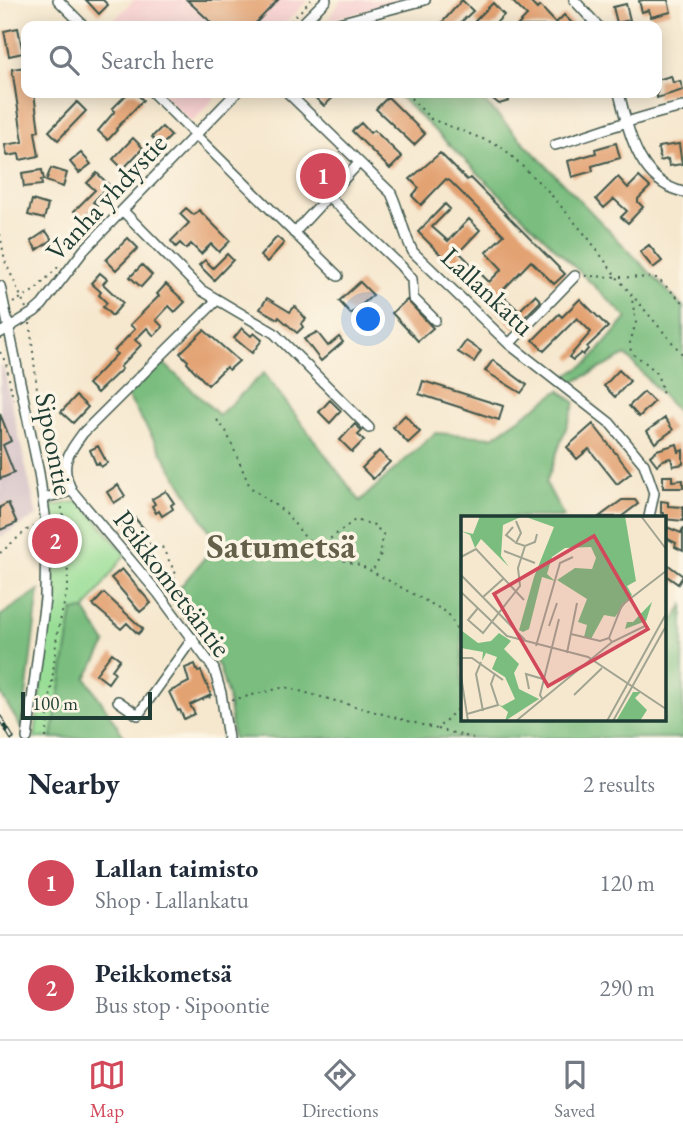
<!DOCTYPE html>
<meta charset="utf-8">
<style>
:root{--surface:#fff;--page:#f2f2f3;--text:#1f2937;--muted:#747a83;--line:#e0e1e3;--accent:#d1495b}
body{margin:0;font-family:"EB Garamond",serif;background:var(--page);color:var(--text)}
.scale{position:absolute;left:21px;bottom:18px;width:131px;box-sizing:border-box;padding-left:7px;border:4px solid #1f3d34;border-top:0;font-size:19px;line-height:24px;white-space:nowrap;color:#1f3d34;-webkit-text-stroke:5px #fcf5e5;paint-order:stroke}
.you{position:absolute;left:369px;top:320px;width:24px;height:24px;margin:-18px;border:5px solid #fff;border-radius:50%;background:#1a73e8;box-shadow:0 0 0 10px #1a73e833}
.badge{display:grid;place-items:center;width:46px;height:46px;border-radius:50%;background:var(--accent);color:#fff;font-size:23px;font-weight:700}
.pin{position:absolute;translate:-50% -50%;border:4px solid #fff;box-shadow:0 2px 7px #0006}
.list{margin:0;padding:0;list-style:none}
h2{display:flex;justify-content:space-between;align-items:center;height:91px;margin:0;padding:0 28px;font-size:30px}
h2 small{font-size:23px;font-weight:400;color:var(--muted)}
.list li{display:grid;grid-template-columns:46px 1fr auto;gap:21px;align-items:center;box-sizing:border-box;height:105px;padding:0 28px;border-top:2px solid var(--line)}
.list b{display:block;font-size:26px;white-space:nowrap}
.list p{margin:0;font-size:23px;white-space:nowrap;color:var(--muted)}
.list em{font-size:23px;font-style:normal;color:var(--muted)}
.icon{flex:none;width:38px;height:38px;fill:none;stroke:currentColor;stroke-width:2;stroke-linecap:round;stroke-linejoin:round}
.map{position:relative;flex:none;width:683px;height:738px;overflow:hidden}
.search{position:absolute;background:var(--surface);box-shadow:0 4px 18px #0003;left:21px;right:21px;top:21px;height:77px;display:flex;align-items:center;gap:18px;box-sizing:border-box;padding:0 24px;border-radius:14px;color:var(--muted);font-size:26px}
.sheet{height:301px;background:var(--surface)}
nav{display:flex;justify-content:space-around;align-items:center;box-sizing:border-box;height:98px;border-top:2px solid var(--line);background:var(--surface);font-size:19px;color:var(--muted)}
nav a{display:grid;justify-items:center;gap:4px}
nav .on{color:var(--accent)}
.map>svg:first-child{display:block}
.built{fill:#f7cfd0}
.industrial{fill:#d2bdc5}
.green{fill:#99de96;stroke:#5c8e65;stroke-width:2}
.forest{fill:#7abd7f;stroke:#4c7d5a;stroke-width:2}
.building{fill:#e3a272}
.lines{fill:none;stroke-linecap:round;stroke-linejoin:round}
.minor-casing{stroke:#3f574b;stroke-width:12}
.path{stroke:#3f574b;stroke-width:2;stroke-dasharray:2 5;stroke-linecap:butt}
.minor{stroke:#fff;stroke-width:9}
.rail-casing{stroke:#1f3d34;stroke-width:5}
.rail{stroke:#fcf5e5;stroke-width:2.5;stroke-dasharray:8;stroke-linecap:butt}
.labels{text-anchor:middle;stroke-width:7;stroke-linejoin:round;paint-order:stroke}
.street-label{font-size:28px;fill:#1f3d34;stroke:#fcf5e5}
.district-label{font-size:35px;font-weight:bold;fill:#64604a;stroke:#fcf5e5}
.inset-road{fill:none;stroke:#a0a491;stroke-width:2}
.view{fill:#d1495b;fill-opacity:0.15;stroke:#d1495b;stroke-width:3.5}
.inset-edge{fill:none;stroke:#1f3d34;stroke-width:3.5}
</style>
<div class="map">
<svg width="683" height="738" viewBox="0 0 683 738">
<rect width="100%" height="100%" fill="#fcf5e5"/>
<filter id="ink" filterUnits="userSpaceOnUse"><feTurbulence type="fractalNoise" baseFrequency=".0143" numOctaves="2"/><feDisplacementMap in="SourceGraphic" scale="14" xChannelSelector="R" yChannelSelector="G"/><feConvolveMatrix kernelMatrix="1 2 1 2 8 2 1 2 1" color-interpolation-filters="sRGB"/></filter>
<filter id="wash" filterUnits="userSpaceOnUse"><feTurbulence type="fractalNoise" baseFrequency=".00686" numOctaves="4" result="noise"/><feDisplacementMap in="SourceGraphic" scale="28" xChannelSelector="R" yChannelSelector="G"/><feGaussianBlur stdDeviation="1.57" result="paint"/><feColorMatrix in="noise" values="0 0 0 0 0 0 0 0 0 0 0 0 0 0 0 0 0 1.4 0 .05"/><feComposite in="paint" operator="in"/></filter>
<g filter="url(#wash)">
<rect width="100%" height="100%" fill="#f6e8cf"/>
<path class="built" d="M134 0H308L283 26H108Z
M341 0H406L328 20Z
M161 93H219L192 122Z"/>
<path class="industrial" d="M0 364 3 366 37 516 0 537Z"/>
<path class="green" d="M81 501 125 554 85 610 73 611 52 738H35L56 544 51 506Z"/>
<path class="forest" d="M396 93H476L683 307V418L626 355 574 382 566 376 588 363 627 318Z
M159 359 219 415 264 373 360 501 435 433 493 437 560 390 575 403 546 483 564 517H462V719H664V638L683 605V738H233L228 697 219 667 171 598 217 543 125 392Z
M39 590 22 729 0 693V616Z
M85 610 106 644 86 678 125 738H52L73 611Z"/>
<g id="blocks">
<path class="building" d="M86 0H103L108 5 99 14Z
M187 0H278L253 26H215Z
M462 0 473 11 457 26H439Z
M511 0H528L537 9 540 6 556 23 564 15 575 26H517L527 16Z
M643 0H668L671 12 651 17 649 10 642 12 639 1Z
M493 3 504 15 493 26H480L475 21Z
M626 4 630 20 617 23 613 7Z
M18 28 23 53 9 56 4 31Z
M26 67V93H34L39 131 35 132 39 156 20 160 19 154 7 156 5 145 23 142 12 69Z
M671 76 673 83 680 81 683 90 657 98V80Z
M128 93H136L143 100 116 129 117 130 108 140 98 131 115 111 112 109Z
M310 93H338L324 106Z
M495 93H506L509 101 499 104 488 95Z
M388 97 425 134 414 145 376 109Z
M77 102 86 111 58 140 49 131Z
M361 123 370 133 374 130 402 157 390 169 352 131Z
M162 127 171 136 161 146 152 137Z
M133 138 143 148 123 169 113 159Z
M616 143 620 158 592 166 593 171 572 177 568 161 596 153 595 149Z
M679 144 682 164 669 166 668 159 660 161 658 147Z
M81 153 91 164 79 173 70 162Z
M440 153 467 180 470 178 565 274 554 284 531 261 500 293 519 311 535 295 541 301 514 328 418 232 445 204 450 209 432 227 448 241 469 219 480 230 459 252 489 282 502 269 486 252 504 235 450 181 446 179 421 205 412 196 419 188 410 179Z
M51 168 67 173 63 187 46 181Z
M42 170 44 180H41L42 185 24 187 22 173Z
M97 173 109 185 93 202 97 205 82 220 74 211 95 190 87 183Z
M618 177 628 188 639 177 650 187 638 199V202L643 207 628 223 621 217 627 211 614 199 604 208 596 199Z
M32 200 48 205 44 219 28 215Z
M186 208 194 215 199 210 230 241 219 252 211 244 201 254 191 244 186 249 180 243 176 247 171 241 189 223 180 214Z
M46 231 52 240 37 250 31 241Z
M277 237 284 243 267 262 260 256Z
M128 238 138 248 116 270 106 260Z
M649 245 662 261 653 268 640 252Z
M227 254 233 260 214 280 199 265 205 260 213 268Z
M142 265 152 275 141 287 130 277Z
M100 273 107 279 103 284 123 303 112 316 103 307 107 303 99 295 101 292 91 283Z
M360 282 373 295 351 314 339 301Z
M166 284 185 302 175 312 169 306 156 320 163 327 154 336 147 328 135 340 141 345 120 367 122 369 97 393 88 384 117 354 114 351 135 329 130 325 159 296 157 294Z
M267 298 290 312 295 306 306 319 301 324 303 327 297 333 279 317 278 319 260 309Z
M580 299 608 327 587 347 588 349 583 355 581 353 573 360 569 357 591 332 577 318 544 351 533 340 559 314 562 317Z
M407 300 433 328 418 341 392 313Z
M242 328 251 336 254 333 262 340 252 353 234 338Z
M204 330 239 361 229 370 226 367 208 385 187 363 188 361 180 353Z
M317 332 328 346 339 337 343 342 321 361 304 339Z
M466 341 481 351 474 362 458 352Z
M493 360 527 385 521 393 485 371Z
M619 370 630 381 615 397 604 386Z
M423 381 503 406 499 420 419 394Z
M644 392 654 402 639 417 629 406Z
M76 396 88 407 73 423 61 412Z
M330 400 341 411 330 423 319 412Z
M0 414 11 441 3 445 14 473 0 479Z
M405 415 420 432 408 443 393 427Z
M665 418 673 430 655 443 647 431Z
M355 424 362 431 358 435 364 440 352 452 340 440Z
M593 424 631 473 617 484 589 449 577 459 567 447Z
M677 444 679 452 683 450V464L673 466 671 458 663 460 657 465 650 456 657 450Z
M98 446 107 463 101 467 99 463 96 464 90 450Z
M379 451 390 462 373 479 362 468Z
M663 476H672V481L683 480V488H663Z
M118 485 125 496 114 503 107 492Z
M166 491 174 503 171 505 173 509 162 516 159 511 156 513 152 506 155 504 152 499Z
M622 500H635L638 504 621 517H599Z
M661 501 668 502V506L683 507V521L664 519V513H661Z
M8 503 17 523 0 530V507Z
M134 517 145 530 133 540 122 527Z
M664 526 681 533 683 528V551L675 547 676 543 664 537Z
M667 564 683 576 678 584 664 574Z
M122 569 151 603 140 612 111 578Z
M104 593 143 629 138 634 127 623 121 629 93 605Z
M112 653 120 659 112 670 115 673 108 683 96 674Z
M195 664 198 672 201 671 211 695 190 705 195 714 184 719 180 710 178 711 169 692 189 682 185 668Z"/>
</g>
</g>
<g filter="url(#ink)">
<use href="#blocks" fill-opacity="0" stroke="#3f574b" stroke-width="2"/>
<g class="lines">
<g class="minor-casing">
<path id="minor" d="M58 0 84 26
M574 0 598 26
M331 25 425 0
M300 26 326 0
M153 93 338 276
M288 93 391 193C400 212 403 233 413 252L509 344 610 423 644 464 654 493 649 517
M619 93C629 132 638 181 683 192
M555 145C598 132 639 116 683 107
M329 197 401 266 412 279 413 298 435 320
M123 211 201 290 274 333 369 428
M294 233 359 163
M0 286 39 473 46 522 45 599 27 738
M0 333 34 312 42 305 84 250 236 93
M509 344 575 276
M72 491C59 465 67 455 83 433L217 300
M44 498 72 491 158 593 214 669 221 693 228 738
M118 701 138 715 193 638"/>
</g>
<path class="path" d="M286 26 311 0
M316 26 319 23
M406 93 431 119 501 146 547 190 589 239 615 275 683 355
M0 234 5 261 26 308
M585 276 657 278 683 302
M631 294 636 322 630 343 631 353C652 366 660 372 663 397
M13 303 35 290 60 265
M30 323 37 389 58 487
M0 352 6 363 13 399
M217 420 226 431 250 487 286 513 304 536 328 556 360 565 448 613 459 634 462 655
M55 541 66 540
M319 547 355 520 374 525 383 534 380 558 372 571
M0 553 27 530 35 527
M138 553 151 543 162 547 177 576 164 587
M202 700 214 696
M232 700 285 687 437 729 462 704
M438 729 473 738
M46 738 57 635 68 586 67 540 61 503"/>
<use href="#minor" class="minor"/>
<g class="rail-casing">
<path id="rail" d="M0 718 12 738"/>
</g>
<use href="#rail" class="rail"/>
</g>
</g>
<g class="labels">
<g class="street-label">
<text transform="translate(106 197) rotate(-47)" y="10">Vanha yhdystie</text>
<text transform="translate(488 291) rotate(43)" y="10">Lallankatu</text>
<text transform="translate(55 444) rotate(79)" y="10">Sipoontie</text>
<text transform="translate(173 583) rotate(53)" y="10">Peikkometsäntie</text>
</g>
<g class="district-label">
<text x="281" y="558">Satumetsä</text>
</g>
</g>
<g transform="translate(461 516)">
<rect width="205" height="205" fill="#f6e8cf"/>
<path d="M19 0H164L175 65 166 70 171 79 154 101 143 99 130 123 123 121 126 109 117 106 126 83 96 64 114 52 131 53 135 42 130 31 104 32 91 41 86 58 94 65 81 61 68 113 62 116 58 114 73 61 93 11 62 0 42 9 40 40 48 51 20 23 14 32 9 19 0 15 12 18ZM191 86 185 105 164 113 166 106H172ZM0 114 17 127 30 125 38 117 50 125 43 133 58 148 53 157 58 173 78 183 44 205 47 196 37 188 41 190 54 183 44 161 31 153 36 141 25 137 21 145 22 136 0 132ZM172 176H180L174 182 186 194 179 205H155Z" fill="#7abd7f"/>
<path class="inset-road" d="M180 0 205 33M55 5 60 17 55 27 64 30 74 26 76 18M52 11 45 19 54 26M43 35 74 47M0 41 15 33 63 84M0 59 64 124M0 76 46 120 127 141 205 193M22 81 42 63M17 92 7 104 22 117 59 70 57 52 64 30M88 110 96 87M110 118 139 125 148 122M151 126 148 122 161 89 205 55M75 130 99 47 112 41M106 137 116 87M0 142H11L42 164M20 146 15 158 22 195M0 160 7 205M68 173 65 158 82 163M113 179 141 152M82 184 79 179 98 103M6 198 37 189 30 168 34 157M55 205 151 126 186 109M146 205 205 98M152 205 205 110"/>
<path class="view" d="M133 20 187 113 87 170 33 78Z"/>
<rect width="205" height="205" class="inset-edge"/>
</g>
</svg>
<div class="scale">100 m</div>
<div class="you"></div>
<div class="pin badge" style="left:323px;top:176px">1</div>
<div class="pin badge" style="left:55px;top:541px">2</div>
<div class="search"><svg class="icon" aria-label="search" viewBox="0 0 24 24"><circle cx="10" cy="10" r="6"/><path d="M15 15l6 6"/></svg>Search here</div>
</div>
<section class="sheet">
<h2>Nearby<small>2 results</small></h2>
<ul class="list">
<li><span class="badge">1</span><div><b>Lallan taimisto</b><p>Shop · Lallankatu</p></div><em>120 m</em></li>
<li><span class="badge">2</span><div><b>Peikkometsä</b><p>Bus stop · Sipoontie</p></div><em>290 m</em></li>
</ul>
</section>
<nav>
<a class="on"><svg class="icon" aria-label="map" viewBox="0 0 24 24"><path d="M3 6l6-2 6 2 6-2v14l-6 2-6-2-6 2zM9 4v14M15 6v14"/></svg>Map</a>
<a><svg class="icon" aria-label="directions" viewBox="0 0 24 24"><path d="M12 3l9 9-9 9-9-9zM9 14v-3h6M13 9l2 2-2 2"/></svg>Directions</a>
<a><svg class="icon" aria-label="saved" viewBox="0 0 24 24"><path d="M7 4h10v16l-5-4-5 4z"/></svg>Saved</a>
</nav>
